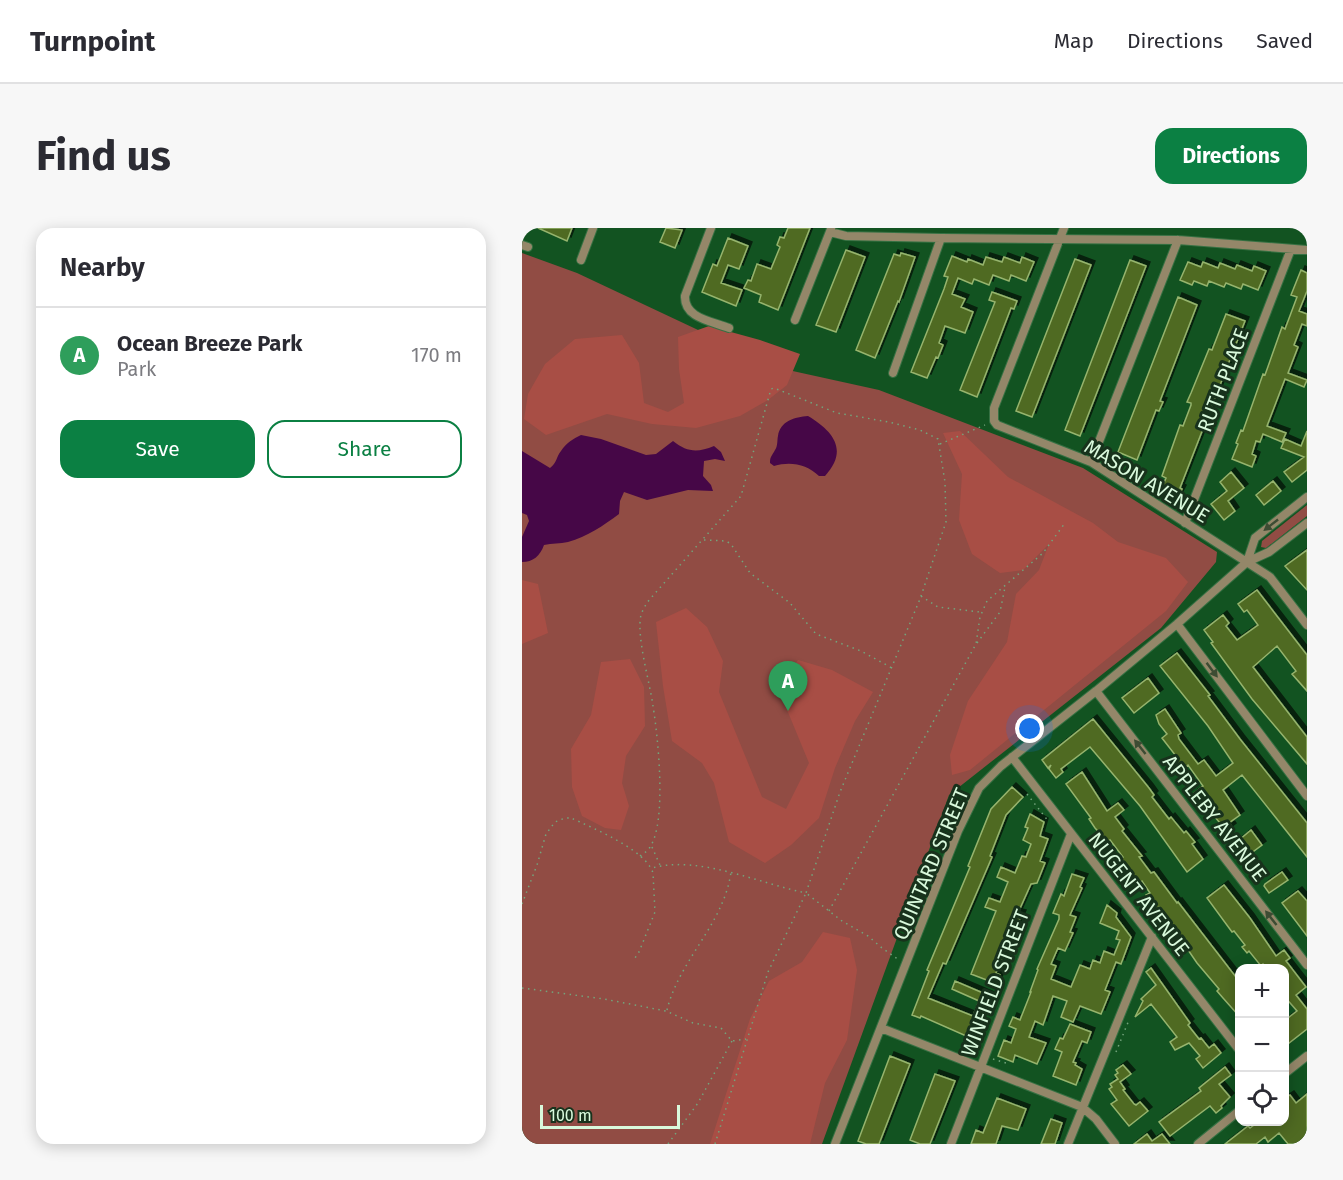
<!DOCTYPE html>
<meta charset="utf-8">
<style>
:root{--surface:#fff;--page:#f7f7f7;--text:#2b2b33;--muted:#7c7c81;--line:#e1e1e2;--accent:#0b8043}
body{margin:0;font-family:"Fira Sans",sans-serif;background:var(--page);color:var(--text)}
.controls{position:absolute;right:18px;bottom:18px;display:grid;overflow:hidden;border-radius:12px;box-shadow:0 3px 15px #0003}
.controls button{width:54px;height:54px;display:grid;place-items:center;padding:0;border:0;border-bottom:2px solid var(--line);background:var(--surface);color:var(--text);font:30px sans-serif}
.scale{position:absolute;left:18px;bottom:15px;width:140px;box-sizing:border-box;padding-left:6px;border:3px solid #d9f9dc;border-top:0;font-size:16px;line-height:21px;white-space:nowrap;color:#d9f9dc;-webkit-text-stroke:4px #18321c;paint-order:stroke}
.you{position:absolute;left:508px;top:501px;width:21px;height:21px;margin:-15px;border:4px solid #fff;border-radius:50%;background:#1a73e8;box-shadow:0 0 0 9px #1a73e833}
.badge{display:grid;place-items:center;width:39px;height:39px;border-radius:50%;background:var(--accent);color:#fff;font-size:20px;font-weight:700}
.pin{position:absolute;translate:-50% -50px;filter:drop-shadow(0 2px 3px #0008)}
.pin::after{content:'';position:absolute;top:32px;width:21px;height:18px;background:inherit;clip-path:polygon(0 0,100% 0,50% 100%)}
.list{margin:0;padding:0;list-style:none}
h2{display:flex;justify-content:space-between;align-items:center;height:78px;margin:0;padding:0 24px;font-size:26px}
h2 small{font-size:20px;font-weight:400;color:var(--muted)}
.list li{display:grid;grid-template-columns:39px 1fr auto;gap:18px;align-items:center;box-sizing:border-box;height:96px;padding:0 24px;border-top:2px solid var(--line)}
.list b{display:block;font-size:22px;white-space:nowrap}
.list p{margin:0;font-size:20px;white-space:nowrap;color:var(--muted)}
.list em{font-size:20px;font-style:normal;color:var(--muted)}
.actions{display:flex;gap:12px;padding:18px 24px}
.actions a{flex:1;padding:14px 0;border:2px solid var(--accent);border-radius:18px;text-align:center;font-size:21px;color:var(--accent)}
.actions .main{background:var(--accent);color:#fff}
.icon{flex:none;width:33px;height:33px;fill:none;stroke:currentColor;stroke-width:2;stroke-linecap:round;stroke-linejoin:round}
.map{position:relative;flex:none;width:785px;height:916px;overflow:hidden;border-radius:18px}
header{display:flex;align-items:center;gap:36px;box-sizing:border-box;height:84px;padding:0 30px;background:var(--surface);border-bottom:2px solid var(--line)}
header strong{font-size:28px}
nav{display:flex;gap:33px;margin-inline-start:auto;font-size:21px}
.intro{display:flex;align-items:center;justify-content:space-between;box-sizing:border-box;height:144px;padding:0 36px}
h1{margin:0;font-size:42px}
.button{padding:15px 27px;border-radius:18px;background:var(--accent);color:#fff;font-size:21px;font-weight:700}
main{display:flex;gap:36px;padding:0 36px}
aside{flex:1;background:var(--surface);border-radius:18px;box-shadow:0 3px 15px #0003}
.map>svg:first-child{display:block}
.green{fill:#914c44}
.forest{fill:#a84e45}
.water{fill:#460747}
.building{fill:#4f6a23;stroke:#96b46d;stroke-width:1.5;filter:url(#shadow)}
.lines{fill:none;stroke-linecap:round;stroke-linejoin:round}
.street-casing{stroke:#367143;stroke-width:10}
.path{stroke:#73a47c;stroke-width:1.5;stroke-dasharray:1.5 4.5;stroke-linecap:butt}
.street{stroke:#948769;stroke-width:8}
.oneway{fill:#3d4c33}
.labels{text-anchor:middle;stroke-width:6;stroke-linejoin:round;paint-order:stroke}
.street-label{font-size:20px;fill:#d9f9dc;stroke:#18321c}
</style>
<header>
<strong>Turnpoint</strong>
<nav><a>Map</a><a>Directions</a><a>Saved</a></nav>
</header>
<div class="intro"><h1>Find us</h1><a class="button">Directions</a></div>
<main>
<aside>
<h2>Nearby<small></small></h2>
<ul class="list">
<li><span class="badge" style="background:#2e9e5b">A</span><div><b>Ocean Breeze Park</b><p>Park</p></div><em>170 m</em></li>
</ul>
<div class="actions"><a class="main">Save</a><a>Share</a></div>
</aside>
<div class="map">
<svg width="785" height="916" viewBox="0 0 785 916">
<defs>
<filter id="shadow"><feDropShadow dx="4" dy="-4" stdDeviation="0" flood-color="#0009"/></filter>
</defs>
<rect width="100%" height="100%" fill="#125321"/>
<path class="green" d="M0 25 55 45 257 140 357 162 561 240 695 324 694 334 639 400 427 567 300 916H0Z
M785 277V288L744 320 739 319 740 313Z"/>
<path class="forest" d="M187 98 238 112 278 126 265 157 246 172 218 188 174 200 130 196 85 186 24 207 2 191 6 166 23 136 53 111 100 107 117 135 122 175 146 184 162 175 157 141 156 109Z
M438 203 486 249 571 295 596 314 644 330 666 354 644 383 448 542 430 547 428 527 446 473 485 414 494 366 517 342 527 316 501 342 478 345 450 326 437 292 440 246 421 205Z
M0 352 16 356 26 405 0 416Z
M164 380 185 399 201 433 197 464 240 569 264 581 287 535 256 460 276 432 310 442 351 464 333 493 313 540 297 590 269 617 243 635 207 614 192 555 180 535 150 513 141 458 134 394Z
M108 431 122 459 123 498 104 528 100 555 107 578 99 602 83 600 60 588 50 559 49 521 69 487 79 434Z
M301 704 328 710 335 742 325 812 303 855 288 916H188L228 791 247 753 280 734Z"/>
<path class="water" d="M286 188C311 203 327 222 303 248H297C285 236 268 233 252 238L248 235C248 228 250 228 253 222 256 218 255 212 256 208 258 193 273 189 286 188Z
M59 207 79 211 124 227 134 226 151 213C165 224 175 225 192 218L199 224 203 233 193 231 182 233 181 248 189 257 191 263 166 262 125 272 102 264 98 273 97 286C82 297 65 309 46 314 38 316 30 315 22 317 18 328 11 334 0 334V309L7 293 5 287 0 285V223L28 240C35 235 34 229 39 223 44 215 51 211 59 207Z"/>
<path class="building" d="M16 0H50L45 13Z
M144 0 160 2 153 20 138 14Z
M266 0H288L256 82 237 74 239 67 222 60 226 52 229 53 235 36 249 41 258 19 255 17 258 9 262 10Z
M206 10 226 18 217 41 206 37 199 55 220 62 214 78 180 64 191 36 195 38Z
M324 22 343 29 314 104 294 97Z
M379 25 393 29 377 74 376 73 353 130 334 122 372 26 378 28Z
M430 28 445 34 446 31 461 37 464 29 480 34 482 29 498 35 500 29 512 34 504 53 489 47 487 53 471 47 467 57 452 51 450 56 436 50 430 66 443 71 439 79 451 84 443 105 423 98 417 115 421 117 416 130 414 129 405 150 389 144 422 61 426 49 422 48Z
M553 31 569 37 510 189 494 183Z
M608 32 624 38 558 208 543 202Z
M666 34 679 39 681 34 696 40 698 35 713 41 715 37 730 43 732 38 744 43 736 62 721 56 719 61 704 55 702 59 687 53 685 58 672 53 670 57 658 52Z
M779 42 785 45V63L777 83 785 86V98L780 96 772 117 776 119 766 145 785 152 782 159 763 151 745 198 764 205 760 214 741 206 738 214 734 213 730 226 734 228 730 239 710 231 716 216 714 215 719 202 721 203 741 146 743 147 760 99 763 101 775 69 769 67Z
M470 64 495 73 492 81 489 80 455 169 438 162 473 74 467 72Z
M656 69 675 77 638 173 641 174 637 183 634 182 615 232 596 224Z
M704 86 723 93 658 260 660 261 656 269 640 259 644 250 640 248 658 197 661 198 669 177V175L665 174 669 165 687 121 690 122Z
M785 203V242L770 254 762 244 782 229 759 220 763 211 779 218Z
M709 244 722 260 706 273 713 283 702 292 689 276 705 263 698 254Z
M751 253 759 263 742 277 734 267Z
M785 322V362L763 338Z
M735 362 785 427V463L770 446 774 443 755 418 731 439 785 509V536L730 471 689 415 691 414 682 402 701 387 707 395 704 398 715 412 736 397 725 382 722 384 716 376Z
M655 425 688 467 686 468 718 511 785 595V629L720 547 701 562 718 587 707 595 710 599 705 603 672 565 681 558 666 537 659 543 650 531 654 528 640 510 645 506 637 496 634 487 643 481 659 505 656 507 657 511 676 536 682 532 694 548 711 535 686 498 638 438Z
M626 450 637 465 612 485 600 470Z
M571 491 627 560 632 567 630 569 647 591 649 589 662 605 664 603 673 614 670 616 681 631 665 644 618 578 568 519 539 541 541 544 534 550 527 541 529 537 526 540 520 532Z
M560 544 585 583 596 575 602 582 593 589 602 601 600 603 620 628 617 629 629 645 632 644 655 675 656 674 717 753V788L701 770 695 763 697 761 675 735 662 716 660 717 653 708 656 706 637 679 634 681 624 667 628 665 620 653 615 657 597 632 601 629 588 612 586 614 573 600 567 591 569 590 544 556Z
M490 559 501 569 484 587 468 628 470 629 424 736 421 735 406 770 451 788 457 773 430 761 433 753 468 768 451 811 399 788 398 790 390 787 407 743 405 742 448 639 446 638 469 581Z
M508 586 522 594 518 608 526 611 518 633 523 635 515 655 509 656 496 685 500 686 495 697 491 696 486 706 481 721 483 722 474 745 478 747 475 756 449 746 474 683 463 679 467 670 478 674 486 654 475 649 479 639 493 645 500 628 504 629 509 616 501 612 506 600 503 599Z
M729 602 740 617 728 626 717 612Z
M760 644 766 652 747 665 742 658 743 656Z
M550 646 562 650 558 659 560 660 548 687 554 689 548 704 551 705 543 723 536 720 529 736 534 738 529 751 549 759 558 737 568 741 571 732 578 735 582 723 592 727 598 712 594 711 597 703 578 695 585 677 595 685 594 689 609 709 599 736 594 734 583 762 588 764 579 786 558 778 551 794 539 789 545 773 531 768 521 797 513 793 507 809 524 815 515 836 493 827 491 834 476 828 482 812 489 815 494 801 487 798 491 789 498 792 509 764H508L516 742 515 741 537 691V687L531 685 539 666 542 668Z
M702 657 728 690 754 728 762 722 768 730 764 733 784 759 774 767 785 781V801L762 819V793L775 783 762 768V741H744L741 736 739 738 727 723 725 725 720 719 723 717 712 703 710 704 685 670Z
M776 663 785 673V708L760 675Z
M629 740 668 795 666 797 677 811 679 810 687 820 692 816 699 825 681 840 674 831 678 828 667 815 653 822 648 814 655 809 629 776 613 789 621 773 619 771 634 757 624 744Z
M548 796 569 804 565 815 560 813 551 834 554 835 553 837 560 841 554 857 531 848 540 824 533 821 538 810 541 811Z
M368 828 388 836 357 916H344L336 913Z
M601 837 609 846 598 854 603 861 601 862 612 876 614 877 618 874 626 883 607 898 589 876 595 872 587 861 590 859 588 856 596 851 593 847 596 845 594 842Z
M703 839 709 847 697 856 708 869 699 878 700 880 694 885 688 878 648 908 637 894 679 863 677 860Z
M413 846 433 853 408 916H398L388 912Z
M785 866V916H766L757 905 746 914 743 909 734 916H703L726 898 728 900 736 894H762V871L768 867 774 875Z
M475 870 504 881 496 902 480 898 474 916H449L454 902 461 905Z
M529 891 540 895 533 916H519Z
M625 906 630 913 640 906 648 916H612Z"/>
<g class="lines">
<g class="street-casing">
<path id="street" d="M189 0 163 68C162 90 189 93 207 100
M542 0 472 180V193L475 197 569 234 748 349 785 397
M308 4 324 8 419 10 656 12 785 22
M0 17 6 19
M59 32 71 0
M273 92 309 1
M371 145 419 10
M569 234 656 12
M663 295 769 21
M725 334 733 310 785 269
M655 396 785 568
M574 463 785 737
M490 529 718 823
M359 800 560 879 574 891 593 916
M762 846 785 828
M313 916 436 603 457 560 479 538 574 463 655 396 725 334 747 324 785 295
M429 916 549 606
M546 916 630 709
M676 916 718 882"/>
</g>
<path class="path" d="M418 216 463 197
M182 312 204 313 209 316 228 345 268 375 294 406 339 423 370 440
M399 368 416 379 458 384
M455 415 478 384 483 359
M505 566 527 594
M130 619 138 637
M118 628C122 625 126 623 128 619 145 594 136 509 131 478 128 455 114 408 119 387 121 381 124 376 128 371L219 268 249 161 252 160 315 185 367 194 398 202 416 211 423 254 424 294 398 371 318 564 284 665C236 655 177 627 130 640
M0 676 15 637 24 606 33 594 43 590H49C71 600 124 622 131 645L133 684 117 724 111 733
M307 683 454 416 458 389 465 373 521 325 543 295
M0 760 82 771 144 783 171 795 199 800 210 813 224 811
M145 782C157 732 202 696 209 644
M594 824 607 792
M471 831 484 835
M146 916 176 875 210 813
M193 916 246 744 284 665 320 693 346 708 360 720 377 732"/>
<use href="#street" class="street"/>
</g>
<defs><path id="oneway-solid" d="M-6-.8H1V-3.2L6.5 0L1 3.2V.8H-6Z" transform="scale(1.5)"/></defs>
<g class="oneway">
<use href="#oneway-solid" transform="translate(749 297) rotate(142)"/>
<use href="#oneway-solid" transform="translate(690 442) rotate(53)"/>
<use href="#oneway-solid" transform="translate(618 519) rotate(-128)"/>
<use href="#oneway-solid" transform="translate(749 690) rotate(-128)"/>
</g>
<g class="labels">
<g class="street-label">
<text transform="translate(701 152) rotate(-69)" y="7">RUTH PLACE</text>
<text transform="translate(625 253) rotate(31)" y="7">MASON AVENUE</text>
<text transform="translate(693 590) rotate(52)" y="7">APPLEBY AVENUE</text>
<text transform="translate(409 636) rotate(-67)" y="7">QUINTARD STREET</text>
<text transform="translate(617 666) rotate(52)" y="7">NUGENT AVENUE</text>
<text transform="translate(473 755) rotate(-69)" y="7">WINFIELD STREET</text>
</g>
</g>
</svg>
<div class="controls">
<button>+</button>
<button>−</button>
<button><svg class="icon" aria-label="locate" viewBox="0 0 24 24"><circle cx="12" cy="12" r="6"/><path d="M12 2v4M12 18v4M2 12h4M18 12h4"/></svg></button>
</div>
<div class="scale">100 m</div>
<div class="you"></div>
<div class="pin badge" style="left:266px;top:483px;background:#2e9e5b">A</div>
</div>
</main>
